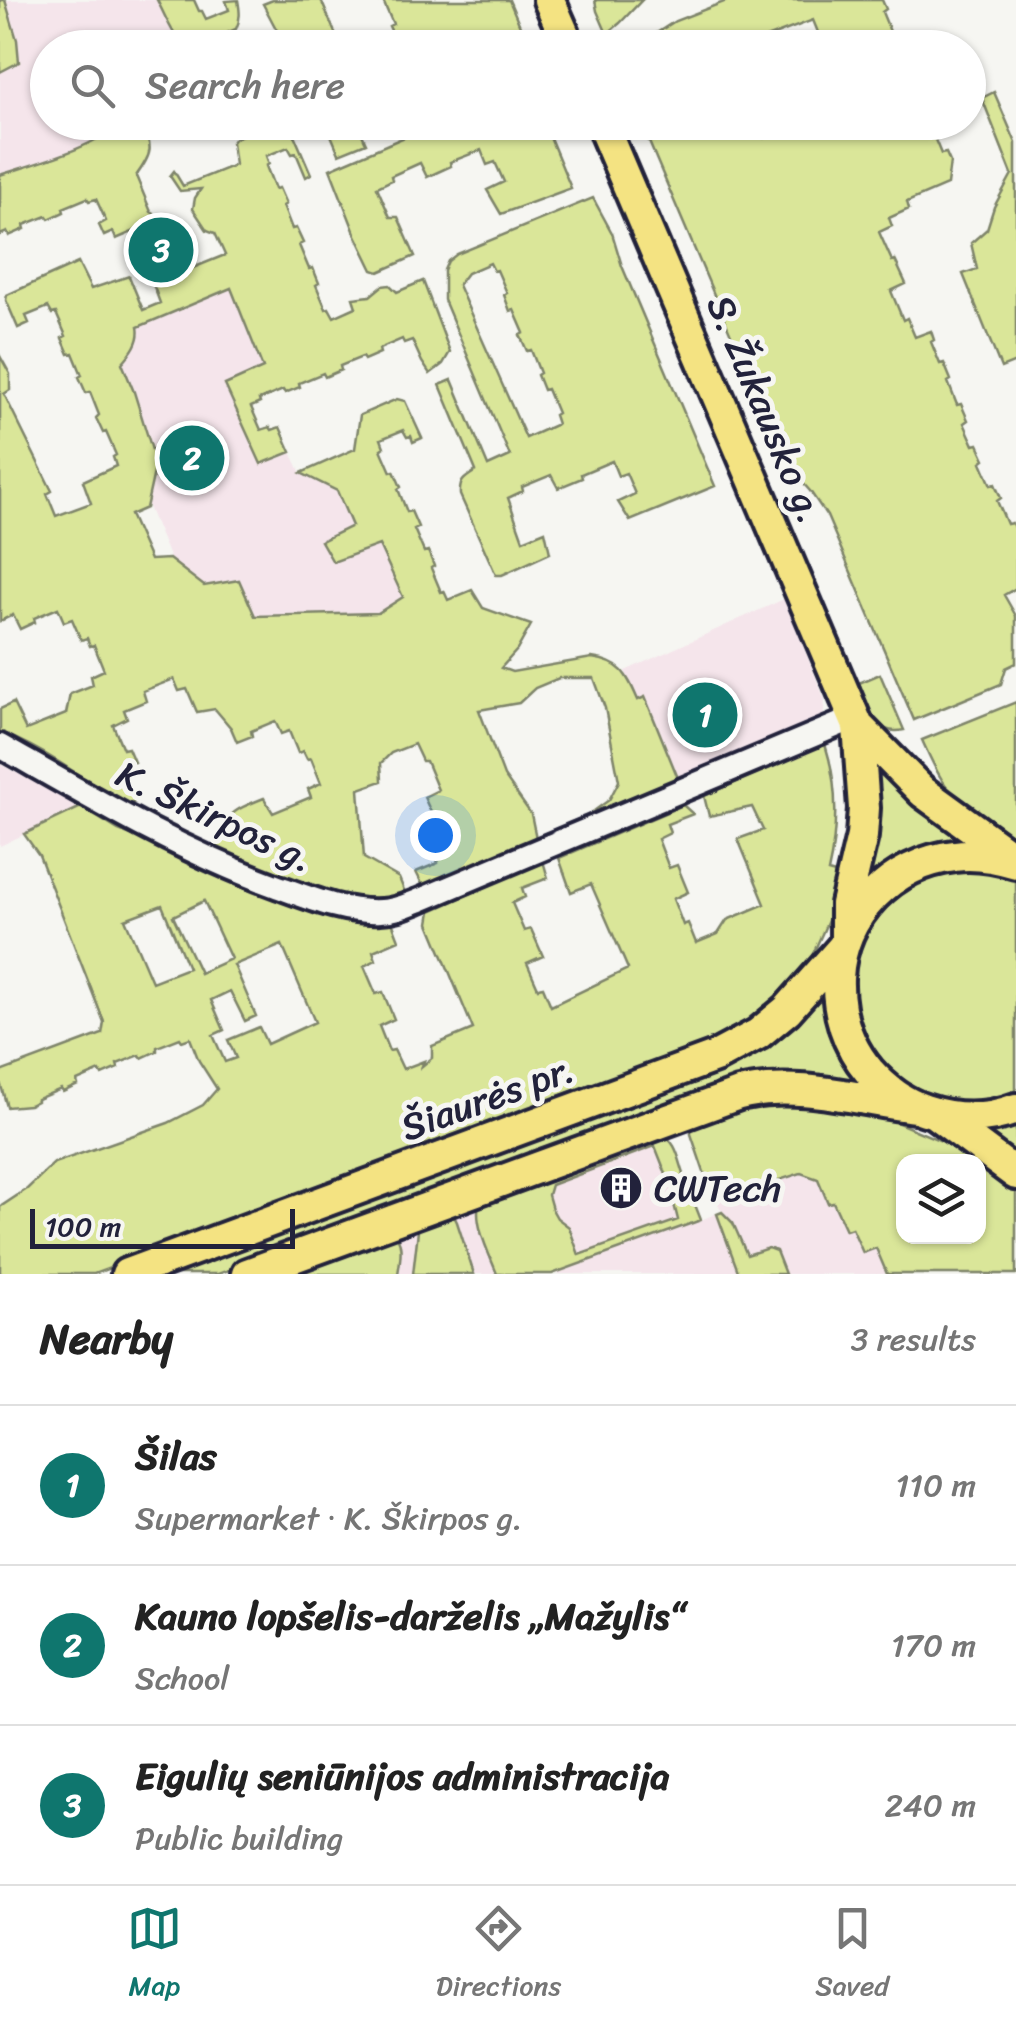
<!DOCTYPE html>
<meta charset="utf-8">
<style>
:root{--surface:#fff;--page:#f2f2f2;--text:#222;--muted:#767676;--line:#e0e0e0;--accent:#0f766e}
body{margin:0;font-family:Sriracha,sans-serif;background:var(--page);color:var(--text)}
.controls{position:absolute;right:30px;bottom:30px;display:grid;overflow:hidden;border-radius:20px;box-shadow:0 2px 8px #0004}
.controls button{width:90px;height:90px;display:grid;place-items:center;padding:0;border:0;border-bottom:2px solid var(--line);background:var(--surface);color:var(--text);font:50px sans-serif}
.scale{position:absolute;left:30px;bottom:25px;width:265px;box-sizing:border-box;padding-left:10px;border:5px solid #22223b;border-top:0;font-size:28px;line-height:35px;white-space:nowrap;color:#22223b;-webkit-text-stroke:8px #f6f6f2;paint-order:stroke}
.you{position:absolute;left:435px;top:835px;width:35px;height:35px;margin:-25px;border:8px solid #fff;border-radius:50%;background:#1a73e8;box-shadow:0 0 0 15px #1a73e833}
.badge{display:grid;place-items:center;width:65px;height:65px;border-radius:50%;background:var(--accent);color:#fff;font-size:32px;font-weight:700}
.pin{position:absolute;translate:-50% -50%;border:5px solid #fff;box-shadow:0 2px 10px #0006}
.list{margin:0;padding:0;list-style:none}
h2{display:flex;justify-content:space-between;align-items:center;height:130px;margin:0;padding:0 40px;font-size:42px}
h2 small{font-size:32px;font-weight:400;color:var(--muted)}
.list li{display:grid;grid-template-columns:65px 1fr auto;gap:30px;align-items:center;box-sizing:border-box;height:160px;padding:0 40px;border-top:2px solid var(--line)}
.list b{display:block;font-size:38px;white-space:nowrap}
.list p{margin:0;font-size:32px;white-space:nowrap;color:var(--muted)}
.list em{font-size:32px;font-style:normal;color:var(--muted)}
.icon{flex:none;width:55px;height:55px;fill:none;stroke:currentColor;stroke-width:2;stroke-linecap:round;stroke-linejoin:round}
.map{position:relative;flex:none;width:1016px;height:1274px;overflow:hidden}
.search{position:absolute;background:var(--surface);box-shadow:0 2px 8px #0004;left:30px;right:30px;top:30px;height:110px;display:flex;align-items:center;gap:25px;box-sizing:border-box;padding:0 35px;border-radius:55px;color:var(--muted);font-size:38px}
.sheet{height:610px;background:var(--surface)}
nav{display:flex;justify-content:space-around;align-items:center;box-sizing:border-box;height:140px;border-top:2px solid var(--line);background:var(--surface);font-size:28px;color:var(--muted)}
nav a{display:grid;justify-items:center;gap:5px}
nav .on{color:var(--accent)}
.map>svg:first-child{display:block}
.built{fill:#f5e5eb}
.green{fill:#dae699;stroke:#7e846a;stroke-width:2.5;fill-rule:evenodd}
.lines{fill:none;stroke-linecap:round;stroke-linejoin:round}
.minor-casing{stroke:#22223b;stroke-width:30}
.major-casing{stroke:#22223b;stroke-width:38}
.minor{stroke:#f6f6f2;stroke-width:22}
.major{stroke:#f4e382;stroke-width:30}
.labels{text-anchor:middle;stroke-width:10;stroke-linejoin:round;paint-order:stroke}
.street-label{font-size:38px;fill:#22223b;stroke:#f6f6f2}
.poi-label{font-size:38px;fill:#22223b;stroke:#f6f6f2;text-anchor:start}
</style>
<div class="map">
<svg width="1016" height="1274" viewBox="0 0 1016 1274">
<rect width="100%" height="100%" fill="#f6f6f2"/>
<filter id="ink" filterUnits="userSpaceOnUse"><feTurbulence type="fractalNoise" baseFrequency=".01" numOctaves="2"/><feDisplacementMap in="SourceGraphic" scale="20" xChannelSelector="R" yChannelSelector="G"/><feConvolveMatrix kernelMatrix="1 2 1 2 8 2 1 2 1" color-interpolation-filters="sRGB"/></filter>
<g filter="url(#ink)">
<path class="built" d="M0 0H167L187 47 48 48V122L118 123 132 155 0 211Z
M230 287 264 368 225 385 260 463 291 452 301 473 355 449 419 615 334 631 190 606 82 351Z
M784 599 825 700 823 720 680 783 645 698 638 701 625 671Z
M0 764 81 807 0 846Z
M779 1098 909 1274H278L668 1136 672 1141 701 1220 722 1211 710 1190 691 1134Z"/>
<path class="green" d="M0 0H5L17 40 19 62 0 72Z
M157 0H194L199 11H202L206 19 229 10 226 1 238 0C240 11 241 19 236 29 226 33 197 48 189 48 177 47 163 11 157 0Z
M273 0H321L341 47H238L261 37 270 42 281 38 263 4Z
M379 0H509L529 47H403L400 40 396 41 389 26 393 24 383 1 379 2Z
M595 0H642L620 23 607 34 597 11Z
M729 0H882L886 9 882 12 891 34 896 33 902 47H824L813 20 742 47H635L675 21Z
M994 92 1016 143V362L1001 368 963 274 977 269 971 243 987 229 994 207 1012 174 982 98Z
M116 123H142C153 148 153 153 136 176L151 212 163 219 116 239 113 232 104 236 99 225 106 221 96 199 89 201 87 198 63 208 64 212 49 219 47 216 24 225 25 229 9 236 7 232 0 235V175C26 166 103 146 116 123Z
M270 123H289L311 174 306 177 296 153 292 154 288 147 266 156 269 164 266 166 275 189 279 188 286 204 283 206 292 229 296 228 303 243 299 245 309 269 313 268 319 283 316 285 326 309 329 308 334 317 356 307 353 298 370 296 382 286 390 285 397 292 423 281 450 352 443 364 430 374 422 362 412 340 404 343 402 339 379 349 380 353 364 360 362 357 340 366 341 370 325 377 323 373 299 383 300 387 285 393 283 390 259 400 260 403 251 407 261 430 270 427 272 430 280 427 291 452 261 464 225 385 263 368 231 288 138 327C141 341 131 353 122 363L134 392 156 463 146 508 130 515 150 560 169 559 204 586 239 580 255 616 378 613 403 597 379 545 333 562 321 541 352 526 337 491 301 473 355 449 360 415 397 399 405 401 422 438 413 442 411 436 407 437 403 430 381 439 384 447 381 449 391 472 394 471 401 487 398 489 407 512 411 511 418 527 414 529 424 552 428 551 434 566 431 568 441 592 444 591 448 600 472 590 483 608 531 625 517 650 501 668 512 672 592 658C622 662 627 675 638 700L645 697 680 783 565 832 609 800 619 781 605 708 594 678H559L535 688 519 703 479 710 504 776 531 814 537 843 424 888 416 872 438 863 436 856 451 849 439 818 434 819 424 797 438 790 426 761H422L414 744 391 753 381 763 382 781 359 789 364 858 399 878 406 895C393 896 379 899 366 898 313 893 265 866 214 850 226 814 229 812 264 798L273 813 311 797 308 789 321 783 311 758 307 759 303 751 298 753 289 731 281 734 275 721 251 731 252 736 237 742 231 728 215 709 197 712 187 689 179 691 174 679 143 691 146 701 124 710 127 718 113 725 123 749 128 748 134 762 120 768 129 792 134 791 138 800 125 807C85 779 46 750 0 732V709L13 703 26 730 66 714 70 694 93 685 91 676 104 670 94 645 90 646 87 638 81 640 72 619 64 622 58 608 34 618 35 622 20 629 13 615 0 621V356L10 374V390L4 394 52 491 47 494 56 516 91 503 83 481 116 466 113 457 116 455 106 432 103 433 96 418 99 415 90 392 86 393 79 377 82 375 73 353 69 354 62 338 66 336 56 313 52 314 48 307 26 316 29 323 18 328 6 300 7 295 78 263 91 289 129 276 143 310 160 303 153 284 225 255 215 233 207 230 193 209 195 198 201 189 180 191 170 176 174 171 183 186 235 165 232 142 235 138Z
M326 123H357L366 143 339 154Z
M424 123H544L571 188 501 214 487 190 504 182 495 162 487 165 481 150 450 162 451 166 427 177 420 163 391 176 392 180 377 187 390 217H398L415 256 379 272 373 270 355 233 330 169 421 130Z
M641 123H757L764 138 833 123H933L935 128 931 130 941 154 946 153 950 162 947 185 907 202 909 209 889 218 892 226 879 232 892 261 895 260 906 284 891 291 903 320 907 318 915 337 931 331 934 340 931 342 940 364 944 363 951 380 948 382 957 405 961 404 968 420 964 423 974 445 978 444 985 459 981 462 991 485 995 484 1001 498 997 501 1007 524 1012 523 1016 532V588L1004 595 1016 616V663L1006 668 1001 684 914 720 827 516 810 491 786 464Z
M593 198 612 233 622 266 715 486 630 521 618 502 635 494 626 473 618 476 612 461 581 474 582 478 558 488 551 475 522 487 523 491 508 498 523 540 545 531 550 553 502 575H496L460 495C459 480 465 478 476 471L440 385 452 380 488 466 510 456 444 300V270L448 261 457 254ZM490 263 494 271 497 270 507 293 504 295 510 311 514 310 524 333 520 335 527 351 531 350 540 373 537 375 543 390 547 389 557 413 554 415 557 424 526 438 458 285 467 273Z
M880 674 904 730C873 737 869 706 859 683Z
M1016 702V842L976 822 981 813C946 797 937 773 922 740Z
M825 744C838 785 838 829 828 872L839 875 836 903 812 956 796 984 755 1025 674 1061 624 1073 548 1100 517 1117 94 1274H0V1207L27 1189 54 1163 168 1123 203 1105 217 1089 199 1061 190 1038 182 1041 180 1038 157 1047V1051L142 1058 140 1055 117 1064 118 1068 102 1075 100 1071 77 1081 78 1085 63 1092 61 1089 37 1099V1101L29 1105 7 1107 0 1082V1072L102 1034 104 1022 39 855 24 834 81 807 118 830 343 918 392 922 399 940 373 951 376 960 364 966 376 994 383 992 394 1019 379 1026 389 1051 394 1050 403 1069 424 1061 422 1066 432 1058V1046L473 1029 429 923 431 911 543 861 548 878 522 888 525 897 512 903 524 931 531 929 543 956 527 963 538 988 543 987 551 1006 628 969 591 884 571 892 559 858 683 805 693 814 667 824 670 833 658 839 669 868 677 865 688 892 673 899 683 925 688 923 696 943 718 934 727 920 765 904 738 839 763 830 752 807 709 816 704 796ZM204 901 231 959 200 973 173 916ZM162 905 188 968 152 982 125 919ZM282 945 315 1022 267 1044 259 1027 228 1040 236 1058 225 1062 213 1035 224 1030 211 1000 230 991 245 1021 256 1016 234 965Z
M876 762 985 837 862 886Z
M982 867 1016 876V1097L1000 1102 951 1103 925 1097 896 1081 859 1034 850 974 857 943 873 913 898 890 927 874Z
M825 975 870 1088 692 1099 218 1274H156L693 1077Z
M779 1098 877 1114 961 1149 1016 1185V1274H887L876 1248 863 1253 852 1228 846 1230 833 1202 828 1203 818 1179 801 1173 751 1189 753 1196 750 1197 710 1190 691 1134V1127L696 1122ZM904 1162H978V1236H904Z
M1016 1123V1160L978 1130Z
M660 1135C676 1138 679 1160 684 1174L680 1180 670 1184 655 1146 551 1185 548 1195 552 1209 557 1218 569 1227 579 1255 678 1220 674 1204 692 1197 701 1220 552 1274H497C489 1253 474 1225 479 1203Z
M722 1212 733 1223 747 1255 768 1248 776 1251 785 1274H739L717 1214Z
M443 1214 455 1218 457 1222 474 1274H413L419 1222Z
M392 1232C405 1240 400 1260 398 1274H278Z"/>
<g class="lines">
<g class="minor-casing">
<path id="minor" d="M0 746C90 797 178 850 276 886 309 898 345 913 381 911 394 911 405 906 418 901L854 718"/>
</g>
<g class="major-casing">
<path id="major" d="M549 0 570 48
M601 122 858 726 864 808 862 836 846 904V938
M858 726 923 792 1014 858
M1016 863C996 857 976 853 955 856 892 863 841 914 838 978 837 1012 847 1045 869 1071 885 1089 903 1103 925 1110 955 1120 987 1120 1016 1109
M937 1115 1016 1174
M127 1274 715 1057 758 1034 787 1010 843 947
M247 1274 739 1094C798 1081 855 1099 914 1107"/>
</g>
<use href="#minor" class="minor"/>
<use href="#major" class="major"/>
</g>
</g>
<defs>
<g id="building-disc" transform="scale(2.25)"><circle r="9.5" fill="#22223b" stroke="#f6f6f2"/><path d="M-4-6H4V6H1V3H-1V6H-4ZM-2.5-4.3h1.7v1.8h-1.7ZM.8-4.3h1.7v1.8H.8ZM-2.5-1h1.7V.8h-1.7ZM.8-1h1.7V.8H.8Z" fill="#fff"/></g>
</defs>
<g fill-rule="evenodd">
<use href="#building-disc" x="621" y="1188"/>
</g>
<g class="labels">
<g class="street-label">
<text transform="translate(766 409) rotate(67)" y="13">S. Žukausko g.</text>
<text transform="translate(215 816) rotate(25)" y="13">K. Škirpos g.</text>
<text transform="translate(487 1098) rotate(-20)" y="13">Šiaurės pr.</text>
</g>
<g class="poi-label">
<text x="654" y="1201">CWTech</text>
</g>
</g>
</svg>
<div class="controls">
<button><svg class="icon" aria-label="layers" viewBox="0 0 24 24"><path d="M12 4l9 5-9 5-9-5zM3 14l9 5 9-5"/></svg></button>
</div>
<div class="scale">100 m</div>
<div class="you"></div>
<div class="pin badge" style="left:705px;top:715px">1</div>
<div class="pin badge" style="left:192px;top:458px">2</div>
<div class="pin badge" style="left:161px;top:250px">3</div>
<div class="search"><svg class="icon" aria-label="search" viewBox="0 0 24 24"><circle cx="10" cy="10" r="6"/><path d="M15 15l6 6"/></svg>Search here</div>
</div>
<section class="sheet">
<h2>Nearby<small>3 results</small></h2>
<ul class="list">
<li><span class="badge">1</span><div><b>Šilas</b><p>Supermarket · K. Škirpos g.</p></div><em>110 m</em></li>
<li><span class="badge">2</span><div><b>Kauno lopšelis-darželis „Mažylis“</b><p>School</p></div><em>170 m</em></li>
<li><span class="badge">3</span><div><b>Eigulių seniūnijos administracija</b><p>Public building</p></div><em>240 m</em></li>
</ul>
</section>
<nav>
<a class="on"><svg class="icon" aria-label="map" viewBox="0 0 24 24"><path d="M3 6l6-2 6 2 6-2v14l-6 2-6-2-6 2zM9 4v14M15 6v14"/></svg>Map</a>
<a><svg class="icon" aria-label="directions" viewBox="0 0 24 24"><path d="M12 3l9 9-9 9-9-9zM9 14v-3h6M13 9l2 2-2 2"/></svg>Directions</a>
<a><svg class="icon" aria-label="saved" viewBox="0 0 24 24"><path d="M7 4h10v16l-5-4-5 4z"/></svg>Saved</a>
</nav>
